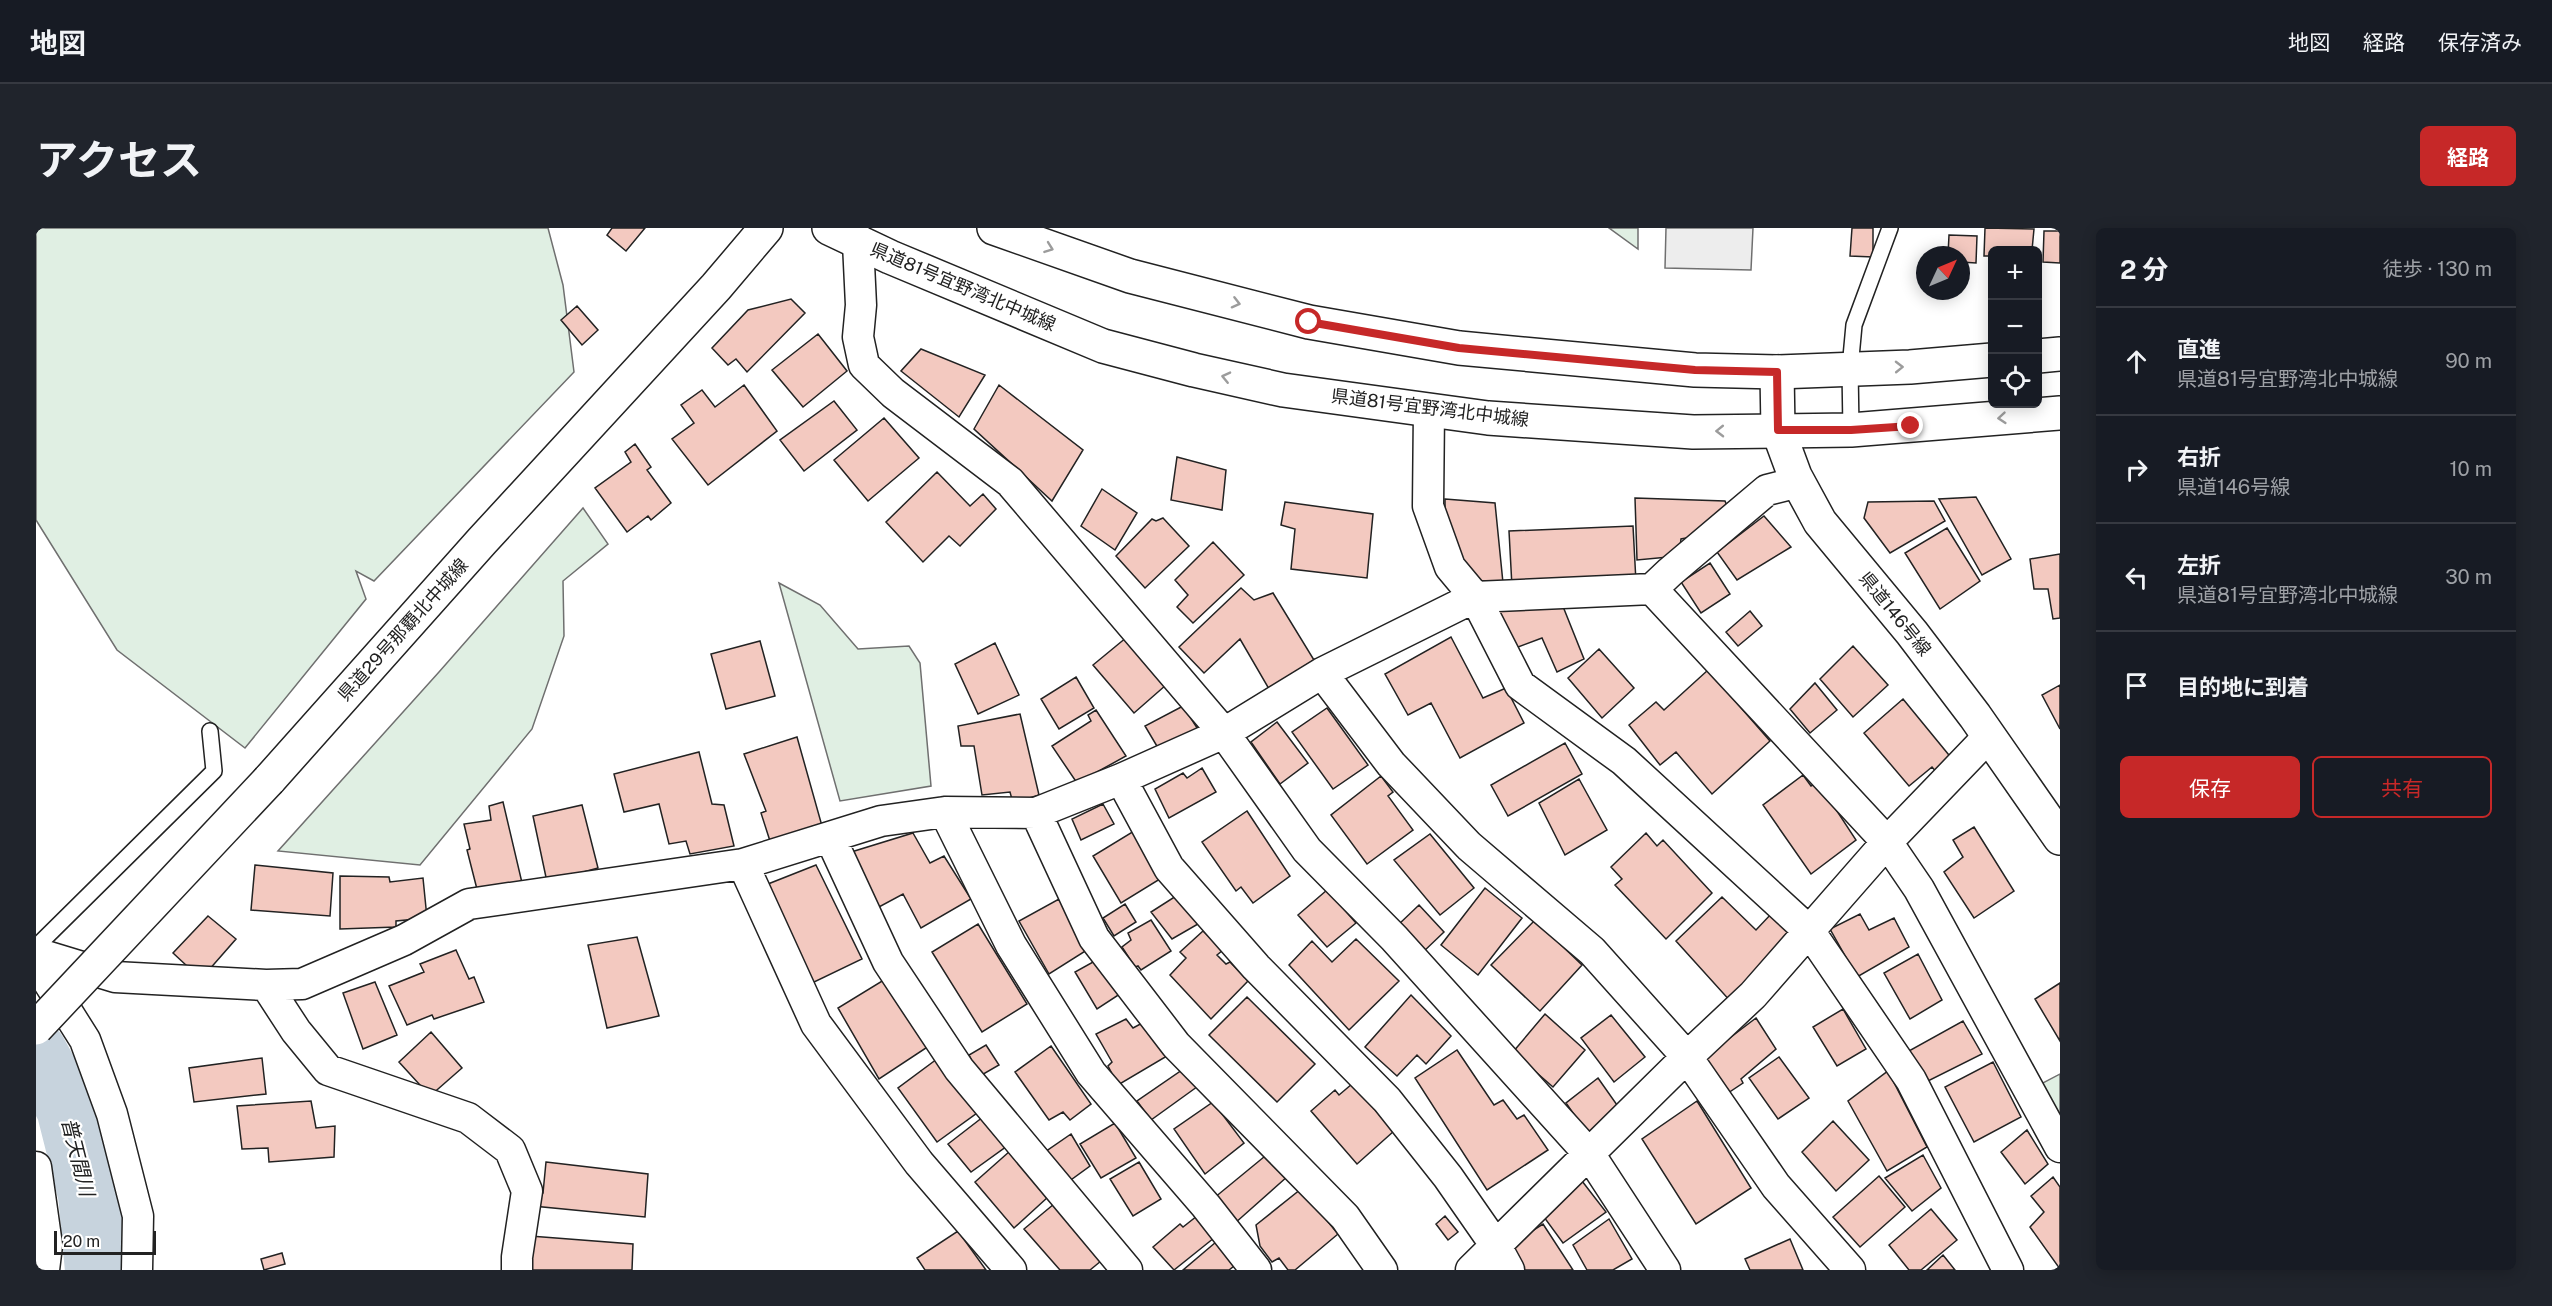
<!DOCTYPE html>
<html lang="ja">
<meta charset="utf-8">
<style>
:root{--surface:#171b24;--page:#20242c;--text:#f1f3f6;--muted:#9ea1a6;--line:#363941;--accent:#c62828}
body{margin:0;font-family:"Public Sans","Noto Sans JP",sans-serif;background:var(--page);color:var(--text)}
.controls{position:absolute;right:18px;top:18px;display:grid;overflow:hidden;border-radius:9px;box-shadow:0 3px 15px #0003}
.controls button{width:54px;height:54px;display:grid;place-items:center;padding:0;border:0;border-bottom:2px solid var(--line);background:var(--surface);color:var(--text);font:30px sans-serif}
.compass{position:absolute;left:1880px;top:18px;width:54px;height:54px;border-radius:50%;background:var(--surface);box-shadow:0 3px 15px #0003;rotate:46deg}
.scale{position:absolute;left:18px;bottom:15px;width:102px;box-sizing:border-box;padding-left:6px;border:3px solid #222;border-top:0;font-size:16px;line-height:21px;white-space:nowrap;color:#222;-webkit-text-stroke:4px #fff;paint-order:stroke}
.stop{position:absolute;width:18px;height:18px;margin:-14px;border:4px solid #c62828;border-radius:50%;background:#fff}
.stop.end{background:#c62828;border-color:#fff;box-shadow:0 2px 6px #0008}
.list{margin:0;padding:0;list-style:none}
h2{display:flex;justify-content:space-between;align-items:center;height:78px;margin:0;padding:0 24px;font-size:26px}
h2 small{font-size:20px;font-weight:400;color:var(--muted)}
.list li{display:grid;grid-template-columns:39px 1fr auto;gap:18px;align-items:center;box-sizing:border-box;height:108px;padding:0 24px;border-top:2px solid var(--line)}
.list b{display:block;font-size:22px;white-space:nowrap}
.list p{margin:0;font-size:20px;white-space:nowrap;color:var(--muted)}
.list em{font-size:20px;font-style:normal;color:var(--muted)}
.actions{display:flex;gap:12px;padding:18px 24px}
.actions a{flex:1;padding:14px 0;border:2px solid var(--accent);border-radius:9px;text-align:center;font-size:21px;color:var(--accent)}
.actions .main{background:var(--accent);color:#fff}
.icon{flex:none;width:33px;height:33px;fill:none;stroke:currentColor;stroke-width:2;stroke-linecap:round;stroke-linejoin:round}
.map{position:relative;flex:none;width:2024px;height:1042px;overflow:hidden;border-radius:9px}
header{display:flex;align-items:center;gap:36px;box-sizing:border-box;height:84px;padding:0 30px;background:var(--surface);border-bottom:2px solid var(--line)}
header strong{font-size:28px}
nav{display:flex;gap:33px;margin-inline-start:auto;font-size:21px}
.intro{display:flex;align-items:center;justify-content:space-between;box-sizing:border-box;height:144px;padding:0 36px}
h1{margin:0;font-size:42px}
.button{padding:15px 27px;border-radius:9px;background:var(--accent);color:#fff;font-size:21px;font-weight:700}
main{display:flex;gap:36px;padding:0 36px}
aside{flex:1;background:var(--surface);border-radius:9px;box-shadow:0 3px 15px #0003}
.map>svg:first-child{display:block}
.green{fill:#e0efe3;stroke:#6f6f6f;stroke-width:1.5}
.parking{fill:#ededed;stroke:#6f6f6f;stroke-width:1.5}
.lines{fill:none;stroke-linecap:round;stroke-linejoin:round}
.river{stroke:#c7d3dd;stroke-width:62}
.building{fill:#f3c9c0;stroke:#222;stroke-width:1.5}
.lane-casing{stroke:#222;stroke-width:18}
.street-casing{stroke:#222;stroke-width:33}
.secondary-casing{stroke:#222;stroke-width:36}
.primary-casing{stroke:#222;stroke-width:36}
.lane{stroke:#fff;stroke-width:15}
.street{stroke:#fff;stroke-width:30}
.secondary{stroke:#fff;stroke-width:33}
.primary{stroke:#fff;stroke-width:33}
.primary-bridge-casing{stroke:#222;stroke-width:36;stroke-linecap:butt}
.primary-bridge{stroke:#fff;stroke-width:33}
.oneway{stroke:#9c9c9c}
.route{stroke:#c62828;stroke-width:8}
.labels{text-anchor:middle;stroke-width:4.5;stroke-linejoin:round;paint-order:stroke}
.street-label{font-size:18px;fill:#222;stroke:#fff}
.water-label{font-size:20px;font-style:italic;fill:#222;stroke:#fff}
</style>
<header>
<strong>地図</strong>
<nav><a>地図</a><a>経路</a><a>保存済み</a></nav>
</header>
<div class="intro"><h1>アクセス</h1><a class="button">経路</a></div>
<main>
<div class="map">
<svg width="2024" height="1042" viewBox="0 0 2024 1042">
<rect width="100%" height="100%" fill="#fff"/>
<path class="green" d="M0 0H512L527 57 538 144 338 353 320 343 330 371 209 520 81 422 0 292Z
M1573 0H1602V21Z
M547 280 572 316 527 353 528 408 496 501 384 637 242 623 403 444Z
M743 355 784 377 822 421 873 418 884 435 895 558 804 573Z
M2024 846V902L2001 858Z"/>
<path class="parking" d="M1630 0H1717L1715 42 1629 40Z"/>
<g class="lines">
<path class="river" d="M0 824 31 880 53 967 60 1042"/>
</g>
<path class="building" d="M576 0H609L590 23 571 7Z
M1816 0H1837V29L1814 28Z
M1949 0 1998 1 1996 22H1956V28H1948Z
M2008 3H2024V35L2007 34Z
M1913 7 1941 8 1940 35 1925 34V27H1912Z
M755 71 769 85 711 144 700 131 692 137 676 120 712 82Z
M541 78 562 102 546 117 525 92Z
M782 106 811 143 767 179 736 142Z
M885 121 949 147 923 189 865 143Z
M708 157 741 203 672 257 636 211 658 195 645 177 666 162 679 179Z
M963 157 1047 222 1016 273 938 201Z
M798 173 821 202 768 243 744 212Z
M848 190 883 230 832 273 798 232Z
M599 216 615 239 611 242 635 275 615 292 612 288 591 304 559 260 595 234 589 224Z
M1141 229 1190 242 1186 282 1135 272Z
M901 244 934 278 947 266 960 281 924 318 913 308 887 334 850 294Z
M1066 261 1101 285 1079 322 1045 298Z
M1940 269 1975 331 1946 347 1903 271Z
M1599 270 1689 273 1693 283 1673 306 1645 311 1643 328 1601 332Z
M1409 271 1459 275 1467 355 1439 352 1409 303Z
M1898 273 1909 293 1854 325 1828 290 1832 274Z
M1249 274 1337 286 1331 350 1255 341 1259 301 1245 297Z
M1728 288 1755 319 1701 352 1681 324Z
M1127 290 1153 318 1109 360 1080 328 1116 291 1120 293Z
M1597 298 1600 354 1476 359 1473 303Z
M1911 300 1944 353 1904 381 1869 325Z
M1177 314 1208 347 1157 395 1141 379 1152 367 1139 352Z
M2024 326V390L2017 391 2012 361H1998L1994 331Z
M1674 335 1694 366 1665 385 1645 354Z
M1205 360 1218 372 1237 365 1278 432 1233 461 1204 411 1168 445 1143 419Z
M1493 370 1524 371 1548 431 1521 444 1506 410 1474 422 1459 385Z
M1714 383 1726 398 1702 418 1690 404Z
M1091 409 1130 457 1098 485 1057 437Z
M1415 409 1447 470 1470 460 1488 495 1424 530 1395 475 1372 487 1349 446Z
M724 413 739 468 690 481 675 426Z
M959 415 983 467 942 486 919 436Z
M1817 418 1852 457 1817 489 1784 451Z
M1563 421 1598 460 1566 490 1532 450Z
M1672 442 1734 513 1676 566 1640 524 1624 537 1593 497 1620 474 1628 482Z
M1040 449 1058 480 1023 501 1005 471Z
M1779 455 1801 482 1774 505 1754 481Z
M2024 457V501L2006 467Z
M1867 471 1917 532 1902 546 1896 539 1873 558 1828 505Z
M1147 478 1165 506 1125 525 1109 498Z
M1291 480 1332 537 1297 561 1256 504Z
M1060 482 1090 528 1041 555 1016 518 1055 493 1052 487Z
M984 486 1003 567 977 575 974 564 946 567 938 518H925L922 498Z
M1241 494 1272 535 1244 556 1215 514Z
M761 509 786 598 734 613 725 585 730 583 708 526Z
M1529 515 1546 546 1472 588 1455 557Z
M663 524 676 576 688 577 698 618 654 626 650 613 633 616 623 576 588 584 578 546Z
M1166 540 1180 564 1133 590 1119 561 1147 545 1151 550Z
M1767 547 1775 558 1782 554 1820 612 1775 646 1727 577Z
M1345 548 1357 564 1352 568 1377 602 1331 636 1295 587Z
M1543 551 1571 602 1529 627 1503 575Z
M467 574 487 659 443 669 431 622 434 621 428 596 455 592 453 578Z
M1067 576 1078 596 1045 612 1036 591Z
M546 577 562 640 511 654 497 588Z
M1211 583 1254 648 1217 675 1205 659 1200 663 1166 614Z
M1938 599 1978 663 1938 690 1908 644 1927 629 1917 612Z
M1098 603 1124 651 1085 675 1057 628Z
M877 605 894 635 908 628 935 671 885 700 867 666 843 679 812 625Z
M1610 605 1621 618 1627 612 1676 665 1630 711 1579 657 1586 651 1575 639Z
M1394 606 1438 660 1404 687 1358 632Z
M219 637 297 645 294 688 215 682Z
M780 637 826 731 774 756 732 656Z
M304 648 353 649 354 654 387 650 391 690 360 693V699L304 701Z
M1449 660 1486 690 1442 747 1405 717Z
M1291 662 1320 695 1291 719 1262 687Z
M1140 668 1162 696 1136 711 1115 684Z
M1686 669 1720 702 1736 685 1760 709 1696 775 1640 713Z
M1023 671 1051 722 1013 746 983 693Z
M1089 676 1100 694 1078 708 1067 690Z
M1383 677 1408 704 1385 726 1362 697Z
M1824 686 1833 702 1858 690 1873 719 1821 749 1794 701Z
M172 688 200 711 165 751 137 725Z
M1115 692 1135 723 1105 742 1102 738 1099 739 1086 719 1095 712 1092 705Z
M1499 692 1546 737 1504 783 1455 737Z
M942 696 991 776 946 804 896 724Z
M1167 703 1187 722 1181 727 1190 736 1194 734 1212 753 1175 791 1134 747 1150 730 1144 724Z
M601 709 623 788 571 800 552 717Z
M1320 711 1363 753 1313 802 1253 737 1276 713 1296 734Z
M420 722 433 751 438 749 448 774 398 791 396 787 371 797 353 758 388 744 384 736Z
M1882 726 1906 772 1874 791 1848 745Z
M1066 729 1087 764 1061 781 1039 744Z
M851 750 893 818 843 851 802 780Z
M339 754 361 807 327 821 307 765Z
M2024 755V813L1999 771Z
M1375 767 1415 808 1390 836 1381 827 1361 848 1329 819Z
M1211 769 1279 836 1241 874 1173 807Z
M1807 781 1830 821 1801 838 1777 799Z
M1509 786 1549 822 1517 859 1477 824Z
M1575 787 1609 829 1578 854 1545 810Z
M1720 790 1740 821 1705 851 1707 855 1689 867 1666 831Z
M1090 791 1097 800 1110 793 1131 828 1082 857 1072 838 1076 834 1060 806Z
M1927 793 1946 826 1886 856 1871 824Z
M395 804 426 840 394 868 363 834Z
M950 817 963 837 944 848 933 827Z
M1015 818 1055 876 1034 892 1027 884 1013 892 979 844Z
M1421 822 1458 877 1467 872 1481 891 1488 887 1512 922 1451 962 1379 850Z
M1743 829 1773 870 1742 891 1713 850Z
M226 830 230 866 158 874 153 840Z
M901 831 941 885 901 914 862 860Z
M1957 834 1985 889 1938 914 1909 859Z
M1149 840 1165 856 1115 892 1101 873Z
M1852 843 1891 919 1851 943 1812 873Z
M1562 850 1586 884 1553 908 1530 875Z
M1316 856 1358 903 1321 936 1275 883 1299 862 1303 867Z
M275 873 280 900 299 898 298 929 233 934 232 920 206 921 201 878Z
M1661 873 1715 960 1660 996 1606 911Z
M1177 874 1208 915 1169 946 1138 901Z
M947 889 971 918 935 944 912 916Z
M1797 893 1833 932 1800 963 1766 924Z
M1079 895 1100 930 1065 950 1044 916Z
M1991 902 2012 936 1989 956 1965 924Z
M1035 906 1054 938 1032 954 1009 924Z
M974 923 1012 969 978 1000 939 954Z
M1234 924 1252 948 1198 996 1178 970Z
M1887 927 1905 960 1876 983 1849 950Z
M510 934 612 946 609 989 497 978 498 964 507 965Z
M1103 934 1125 971 1097 988 1074 951Z
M1843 948 1869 979 1824 1019 1797 989Z
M2017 949 2024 959V1041L1994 999 2008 984 1995 968Z
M1546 953 1570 984 1527 1015 1505 985Z
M1265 961 1302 1006 1259 1042H1252L1243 1030 1236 1034 1224 1018 1220 997Z
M1018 976 1065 1033 1054 1042H1024L988 1001Z
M1895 981 1921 1012 1885 1042H1873L1853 1017Z
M1161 988 1178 1010 1138 1042 1117 1019 1144 996 1147 999Z
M1409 988 1422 1004 1412 1012 1400 996Z
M1573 991 1596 1031 1577 1042H1551L1537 1017Z
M1507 996 1537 1042H1486L1471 1019Z
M922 1003 950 1042H889L881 1030Z
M494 1008 597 1016 596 1042H492Z
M1754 1011 1767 1042H1714L1709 1031Z
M1180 1014 1198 1038 1193 1042H1147Z
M246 1025 249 1036 228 1042 225 1031Z
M1907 1027 1919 1042H1891Z"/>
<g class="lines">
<g class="lane-casing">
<path id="lane" d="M1815 202 1814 140 1818 97 1854 0
M0 719 178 543 174 503"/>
</g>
<g class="street-casing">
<path id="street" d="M816 0 822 15 825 77 822 109 828 137 857 165 974 254 1188 505 1271 622 1358 710 1554 927 1629 1042
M1393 182 1392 278 1414 339 1439 369 1484 457 1588 533 1774 704 1875 852 1972 1042
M1616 361 1851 614 1883 661 2024 919
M1286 445 1355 536 1433 618 1556 723 1651 829 1740 958 1814 1042
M1085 551 1133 640 1220 739 1351 872 1412 949 1460 1018 1473 1042
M909 584 975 717 1055 845 1170 978 1220 1042
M1000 585 1058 710 1140 817 1309 989 1346 1042
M794 609 852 734 923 841 1091 1042
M707 636 780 796 883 935 975 1042
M0 725 79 749 230 757 260 803 292 842 432 890 474 922 491 963 481 1029V1042
M3 739 49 812 76 886 102 988 101 1042
M230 757 266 756 368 712 433 676 707 636 845 593 909 584 1000 585 1085 551 1188 505 1286 445 1439 369 1616 361 1634 344 1731 262 1763 254
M0 939 11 1017 8 1042
M1435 1042 1651 829 1717 767 1851 614 1953 508"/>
</g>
<g class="secondary-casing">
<path id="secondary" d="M1741 144 1742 202 1759 248 1784 294 1876 405 1939 488 2024 610"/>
</g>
<g class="primary-casing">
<path id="primary" d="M793 0 854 29 1067 118 1158 142 1247 162 1452 190 1657 204 1815 202 2024 185
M958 0 1094 48 1273 94 1423 120 1659 142 1741 144 1874 139 1956 132
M2002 128 2024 126
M233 552 446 313 680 59 730 0"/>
</g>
<use href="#lane" class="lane"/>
<use href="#street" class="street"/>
<use href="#secondary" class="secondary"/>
<use href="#primary" class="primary"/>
<g class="primary-bridge-casing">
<path id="primary-bridge" d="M0 800 233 552"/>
</g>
<use href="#primary-bridge" class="primary-bridge"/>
</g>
<defs><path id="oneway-chevron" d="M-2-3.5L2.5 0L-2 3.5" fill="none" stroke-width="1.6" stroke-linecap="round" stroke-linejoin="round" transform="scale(1.5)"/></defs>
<g class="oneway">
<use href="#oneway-chevron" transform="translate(1013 20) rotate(20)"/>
<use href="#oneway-chevron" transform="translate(1200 75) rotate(14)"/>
<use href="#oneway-chevron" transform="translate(1863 139) rotate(-1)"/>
<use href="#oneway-chevron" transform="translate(1190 149) rotate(-167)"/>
<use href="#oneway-chevron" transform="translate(1966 190) rotate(175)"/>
<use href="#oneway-chevron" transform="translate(1684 203) rotate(179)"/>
</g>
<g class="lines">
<path class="route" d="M1273 94 1423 120 1659 142 1741 144 1742 202H1815L1875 198"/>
</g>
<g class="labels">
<g class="street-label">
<text transform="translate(927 59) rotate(23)" y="6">県道81号宜野湾北中城線</text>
<text transform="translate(1394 180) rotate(7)" y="6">県道81号宜野湾北中城線</text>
<text transform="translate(1859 386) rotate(51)" y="6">県道146号線</text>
<text transform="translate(367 402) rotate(-48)" y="6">県道29号那覇北中城線</text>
</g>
<g class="water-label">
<text transform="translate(42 929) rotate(76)" y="7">普天間川</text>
</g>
</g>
</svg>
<div class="controls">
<button>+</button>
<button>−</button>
<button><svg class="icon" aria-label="locate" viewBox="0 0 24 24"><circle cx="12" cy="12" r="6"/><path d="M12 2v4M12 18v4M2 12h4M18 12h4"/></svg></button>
</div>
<svg class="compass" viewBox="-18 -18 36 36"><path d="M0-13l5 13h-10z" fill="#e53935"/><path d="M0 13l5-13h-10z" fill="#9ea1a6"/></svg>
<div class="scale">20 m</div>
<div class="stop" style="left:1273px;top:94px"></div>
<div class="stop end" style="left:1875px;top:198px"></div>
</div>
<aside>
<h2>2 分<small>徒歩 · 130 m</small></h2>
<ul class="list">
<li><svg class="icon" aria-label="ahead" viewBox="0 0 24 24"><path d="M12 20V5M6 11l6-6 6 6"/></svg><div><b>直進</b><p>県道81号宜野湾北中城線</p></div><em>90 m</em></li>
<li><svg class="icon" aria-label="right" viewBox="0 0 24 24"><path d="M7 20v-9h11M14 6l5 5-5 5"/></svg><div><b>右折</b><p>県道146号線</p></div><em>10 m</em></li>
<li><svg class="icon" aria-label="left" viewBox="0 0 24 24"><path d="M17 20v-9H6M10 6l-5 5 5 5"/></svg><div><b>左折</b><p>県道81号宜野湾北中城線</p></div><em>30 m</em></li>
<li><svg class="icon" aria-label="arrive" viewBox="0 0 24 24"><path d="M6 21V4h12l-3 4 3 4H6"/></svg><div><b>目的地に到着</b></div></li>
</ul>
<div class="actions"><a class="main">保存</a><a>共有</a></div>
</aside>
</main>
